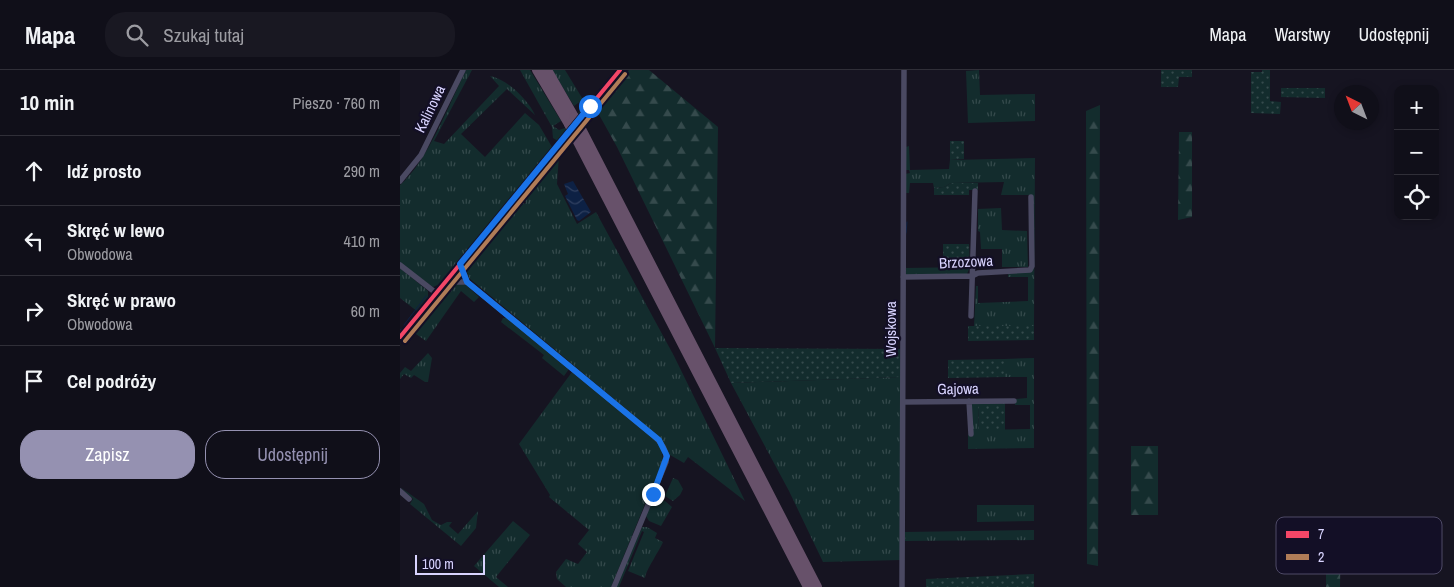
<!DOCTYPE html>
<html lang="pl">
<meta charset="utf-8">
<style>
:root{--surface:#100f19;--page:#191822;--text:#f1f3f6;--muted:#9c9ca2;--line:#302f38;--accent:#9591b1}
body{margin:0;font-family:"Archivo Narrow",sans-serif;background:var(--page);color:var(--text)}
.controls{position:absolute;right:15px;top:15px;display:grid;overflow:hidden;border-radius:10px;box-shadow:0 2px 8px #0003}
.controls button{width:45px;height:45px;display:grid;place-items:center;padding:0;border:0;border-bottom:1px solid var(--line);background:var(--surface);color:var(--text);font:25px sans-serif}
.compass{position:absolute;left:934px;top:15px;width:45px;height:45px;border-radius:50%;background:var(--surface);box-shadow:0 2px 8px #0003;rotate:318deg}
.scale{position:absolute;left:15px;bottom:12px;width:70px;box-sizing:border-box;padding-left:5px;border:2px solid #d9d4ff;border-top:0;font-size:14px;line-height:18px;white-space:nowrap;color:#d9d4ff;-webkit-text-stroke:4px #130f26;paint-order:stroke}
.stop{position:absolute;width:15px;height:15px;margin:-11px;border:4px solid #1a73e8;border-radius:50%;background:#fff}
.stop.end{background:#1a73e8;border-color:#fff;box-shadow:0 1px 5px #0008}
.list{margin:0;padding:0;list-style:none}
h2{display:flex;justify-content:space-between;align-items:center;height:65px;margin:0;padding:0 20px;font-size:21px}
h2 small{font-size:16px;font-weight:400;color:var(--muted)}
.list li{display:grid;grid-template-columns:32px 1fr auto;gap:15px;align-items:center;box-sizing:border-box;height:70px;padding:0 20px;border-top:1px solid var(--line)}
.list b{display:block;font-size:19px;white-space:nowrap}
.list p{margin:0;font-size:16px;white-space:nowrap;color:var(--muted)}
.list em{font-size:16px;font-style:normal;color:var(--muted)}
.actions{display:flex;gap:10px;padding:15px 20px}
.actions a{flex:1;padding:11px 0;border:1px solid var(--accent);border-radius:20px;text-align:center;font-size:18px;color:var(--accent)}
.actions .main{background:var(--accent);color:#fff}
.icon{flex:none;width:28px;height:28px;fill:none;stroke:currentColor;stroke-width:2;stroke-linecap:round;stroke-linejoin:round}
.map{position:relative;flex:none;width:1054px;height:517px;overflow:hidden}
header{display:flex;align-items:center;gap:30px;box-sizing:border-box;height:70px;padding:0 25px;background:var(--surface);border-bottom:1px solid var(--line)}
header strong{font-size:24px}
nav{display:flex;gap:28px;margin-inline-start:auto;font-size:18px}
.search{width:350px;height:45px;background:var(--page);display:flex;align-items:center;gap:12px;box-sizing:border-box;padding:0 18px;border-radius:20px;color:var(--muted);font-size:19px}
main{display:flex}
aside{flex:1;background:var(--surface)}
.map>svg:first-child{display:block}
.grass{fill:url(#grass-tufts)}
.forest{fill:url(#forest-firs)}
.park{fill:url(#park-dots)}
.water{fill:url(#water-waves)}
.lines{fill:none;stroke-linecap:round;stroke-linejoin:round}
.stream{stroke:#0d2144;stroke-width:1}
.minor{stroke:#4a4962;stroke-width:5.5}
.tertiary{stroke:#4a4962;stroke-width:7}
.motorway{stroke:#67516a;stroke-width:10}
.motorway-bridge{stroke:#67516a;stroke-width:10}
.bus-1-casing{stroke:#130f26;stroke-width:8}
.bus-2-casing{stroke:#130f26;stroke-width:8}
.bus-1{stroke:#f34667;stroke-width:4}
.bus-2{stroke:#b07c57;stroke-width:4}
.route{stroke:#1a73e8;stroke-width:6}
.labels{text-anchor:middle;stroke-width:4.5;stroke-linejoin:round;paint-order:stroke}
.street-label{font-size:15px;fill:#d9d4ff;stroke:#130f26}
.key{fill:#130f26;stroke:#4e4a67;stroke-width:1}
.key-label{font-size:14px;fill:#d9d4ff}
</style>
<header>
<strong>Mapa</strong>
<div class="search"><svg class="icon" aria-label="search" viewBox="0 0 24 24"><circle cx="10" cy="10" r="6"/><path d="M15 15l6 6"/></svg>Szukaj tutaj</div>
<nav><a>Mapa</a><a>Warstwy</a><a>Udostępnij</a></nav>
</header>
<main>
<aside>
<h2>10 min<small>Pieszo · 760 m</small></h2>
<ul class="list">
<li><svg class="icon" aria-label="ahead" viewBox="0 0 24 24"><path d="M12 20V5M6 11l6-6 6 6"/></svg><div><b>Idź prosto</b></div><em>290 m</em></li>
<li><svg class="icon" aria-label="left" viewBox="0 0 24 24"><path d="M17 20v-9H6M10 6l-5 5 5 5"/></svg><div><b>Skręć w lewo</b><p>Obwodowa</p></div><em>410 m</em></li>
<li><svg class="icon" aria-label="right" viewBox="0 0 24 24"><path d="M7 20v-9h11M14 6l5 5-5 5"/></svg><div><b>Skręć w prawo</b><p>Obwodowa</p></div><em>60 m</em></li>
<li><svg class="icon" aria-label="arrive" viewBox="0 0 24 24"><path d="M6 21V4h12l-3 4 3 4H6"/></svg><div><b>Cel podróży</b></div></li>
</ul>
<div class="actions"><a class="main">Zapisz</a><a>Udostępnij</a></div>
</aside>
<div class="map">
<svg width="1054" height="517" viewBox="0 0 1054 517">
<defs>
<pattern id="grass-tufts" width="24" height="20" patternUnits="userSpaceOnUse" patternTransform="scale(1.25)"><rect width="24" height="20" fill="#132c2d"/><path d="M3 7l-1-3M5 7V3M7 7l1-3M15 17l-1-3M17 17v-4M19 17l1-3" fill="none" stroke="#354a4c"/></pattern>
<pattern id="forest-firs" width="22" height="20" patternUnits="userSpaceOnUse" patternTransform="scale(1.25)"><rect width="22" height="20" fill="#132c2d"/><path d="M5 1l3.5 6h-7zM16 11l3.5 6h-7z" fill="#354a4c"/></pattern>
<pattern id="park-dots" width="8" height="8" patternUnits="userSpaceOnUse" patternTransform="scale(1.25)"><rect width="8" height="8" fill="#132c2d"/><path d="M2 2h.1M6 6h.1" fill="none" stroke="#354a4c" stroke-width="1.8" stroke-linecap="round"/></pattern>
<pattern id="water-waves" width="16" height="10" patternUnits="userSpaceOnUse" patternTransform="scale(1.25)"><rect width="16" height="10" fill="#0d2144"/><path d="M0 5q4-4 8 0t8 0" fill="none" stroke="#304060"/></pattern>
</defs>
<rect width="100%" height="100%" fill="#161421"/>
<path class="grass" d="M66 0H72L34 71 44 74 99 16 90 6C107 9 128 30 135 45L107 19 61 64 85 87 125 43 139 55 152 77 40 214 33 217 0 193V115C28 91 49 34 66 0Z
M120 0H130L161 51 153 56 159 60 165 58 167 60 158 71 153 68 152 57Z
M152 0H165L187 36 179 45 178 43 183 38 181 31 174 36Z
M579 0 580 25 635 24V51L568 53 566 1Z
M509 76 510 100 549 99 550 90 635 88 634 256H574L576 216H578V233L628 231V207H608V204L631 201 632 125H601L604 112 551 113 544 117 534 118 533 113H510L509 123H505V104L510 103 509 100H505L506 77Z
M159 85 157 114 177 154 196 142 274 286 345 431 288 387 284 393 270 385 256 364 69 208 66 199 121 131 125 134 126 132 123 129Z
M601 138 602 160 627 161 628 197H602V179H581L580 162 578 161V139Z
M570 197 567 204 506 205V198Z
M0 198 28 221V229L18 242 0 228Z
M54 213 66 215 79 227 74 232 61 221 26 271 13 262Z
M103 248H107L169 299 164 306 142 288 144 285 101 252Z
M28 283 32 288 28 312H25L14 305 11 308 4 304 0 309V303L5 297 11 301Z
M634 288V378L568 379V364H572V333L605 332V336H578L579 360 630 359V335H615V329L627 328V307H604V289Z
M172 302 256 370 261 376 263 390 211 517H166L157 509 156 502 166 489 178 494 187 482 178 474 189 460 149 427 150 425 119 374Z
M501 307V490L423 492 389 421 331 313Z
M273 408 278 410 283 419 280 425 273 431 265 426Z
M0 417 24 434 32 450 41 455 47 452H52L49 456 58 464 78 441 76 458 61 476 10 434 13 429Z
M254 428 265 431 272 437 261 456 249 451 246 446Z
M577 435H634V451L577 452Z
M113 451 130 465 96 507 108 517H99L74 496Z
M242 457H247L257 463 255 468 263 472C258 483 246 500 245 508L228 501 244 462 242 461 219 517H216Z
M634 460V470L505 471V462Z"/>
<path class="forest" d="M229 0H249L318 57 315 278 217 77 197 41Z
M700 35 698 496 687 494 686 41Z
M779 62H792V147L778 150Z
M731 376H758V445H731Z
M941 449 940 517H926V450Z"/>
<path class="park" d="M761 0H792V7H779L778 17H761Z
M862 0H870V31L881 32 880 44 851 43V2H862Z
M881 18H925V28L881 27Z
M550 71H564V89L550 90Z
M551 113H578V120H569V125H534V118L544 117Z
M543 174H569L570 197 538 198V187H543Z
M568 256H634V270L568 271Z
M315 278 500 279 501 307 331 313Z
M604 289V307L548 308V290Z
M578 336H605V360H579Z
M634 504V517H526V509Z"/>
<path class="water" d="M173 111 191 142 179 151 177 150 165 126 168 124 164 114Z"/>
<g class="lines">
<path class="stream" d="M506 163 507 152
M4 255 26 226
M0 260 1 259"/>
<path class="minor" d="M0 111 21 85 63 0
M61 194 67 212 254 366C262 373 268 381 266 392L214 517
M0 195 36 223
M503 207 572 206 578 203 630 200 632 196 631 127
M45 212H67
M571 246 575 121
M569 331 571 364
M503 332 614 331
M0 421 9 429
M502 517 504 0"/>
<path class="tertiary" d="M0 267 220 0"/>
<path class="motorway" d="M137 0 169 54
M147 0 174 47
M180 57 417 517
M174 64 408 517"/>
<path class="motorway-bridge" d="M174 47 180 57
M169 54 174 64"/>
<g class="bus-1-casing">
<path id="bus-1" d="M0 267 220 0"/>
</g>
<g class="bus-2-casing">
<path id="bus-2" d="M5 271 225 4"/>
</g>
<use href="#bus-1" class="bus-1"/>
<use href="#bus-2" class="bus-2"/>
</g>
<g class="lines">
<path class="route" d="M190 36 60 194 67 212 259 370 267 386 253 424"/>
</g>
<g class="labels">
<g class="street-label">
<text transform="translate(30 39) rotate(-64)" y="5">Kalinowa</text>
<text transform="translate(566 192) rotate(-3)" y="5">Brzozowa</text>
<text transform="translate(491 259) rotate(-90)" y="5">Wojskowa</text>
<text transform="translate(558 319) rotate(-1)" y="5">Gajowa</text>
</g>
</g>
<rect x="876" y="447" width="166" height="57" rx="8" class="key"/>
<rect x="886" y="461" width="23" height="7" fill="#f34667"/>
<rect x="886" y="484" width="23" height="6" fill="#b07c57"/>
<g class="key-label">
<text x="918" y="469">7</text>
<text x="918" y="492">2</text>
</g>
</svg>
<div class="controls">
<button>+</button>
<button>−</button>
<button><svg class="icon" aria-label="locate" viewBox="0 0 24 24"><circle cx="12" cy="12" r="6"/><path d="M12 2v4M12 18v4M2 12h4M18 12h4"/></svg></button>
</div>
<svg class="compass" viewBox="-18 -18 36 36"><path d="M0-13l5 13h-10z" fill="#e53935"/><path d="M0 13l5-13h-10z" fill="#9c9ca2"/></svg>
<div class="scale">100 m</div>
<div class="stop" style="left:190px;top:36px"></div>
<div class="stop end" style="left:253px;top:424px"></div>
</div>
</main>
